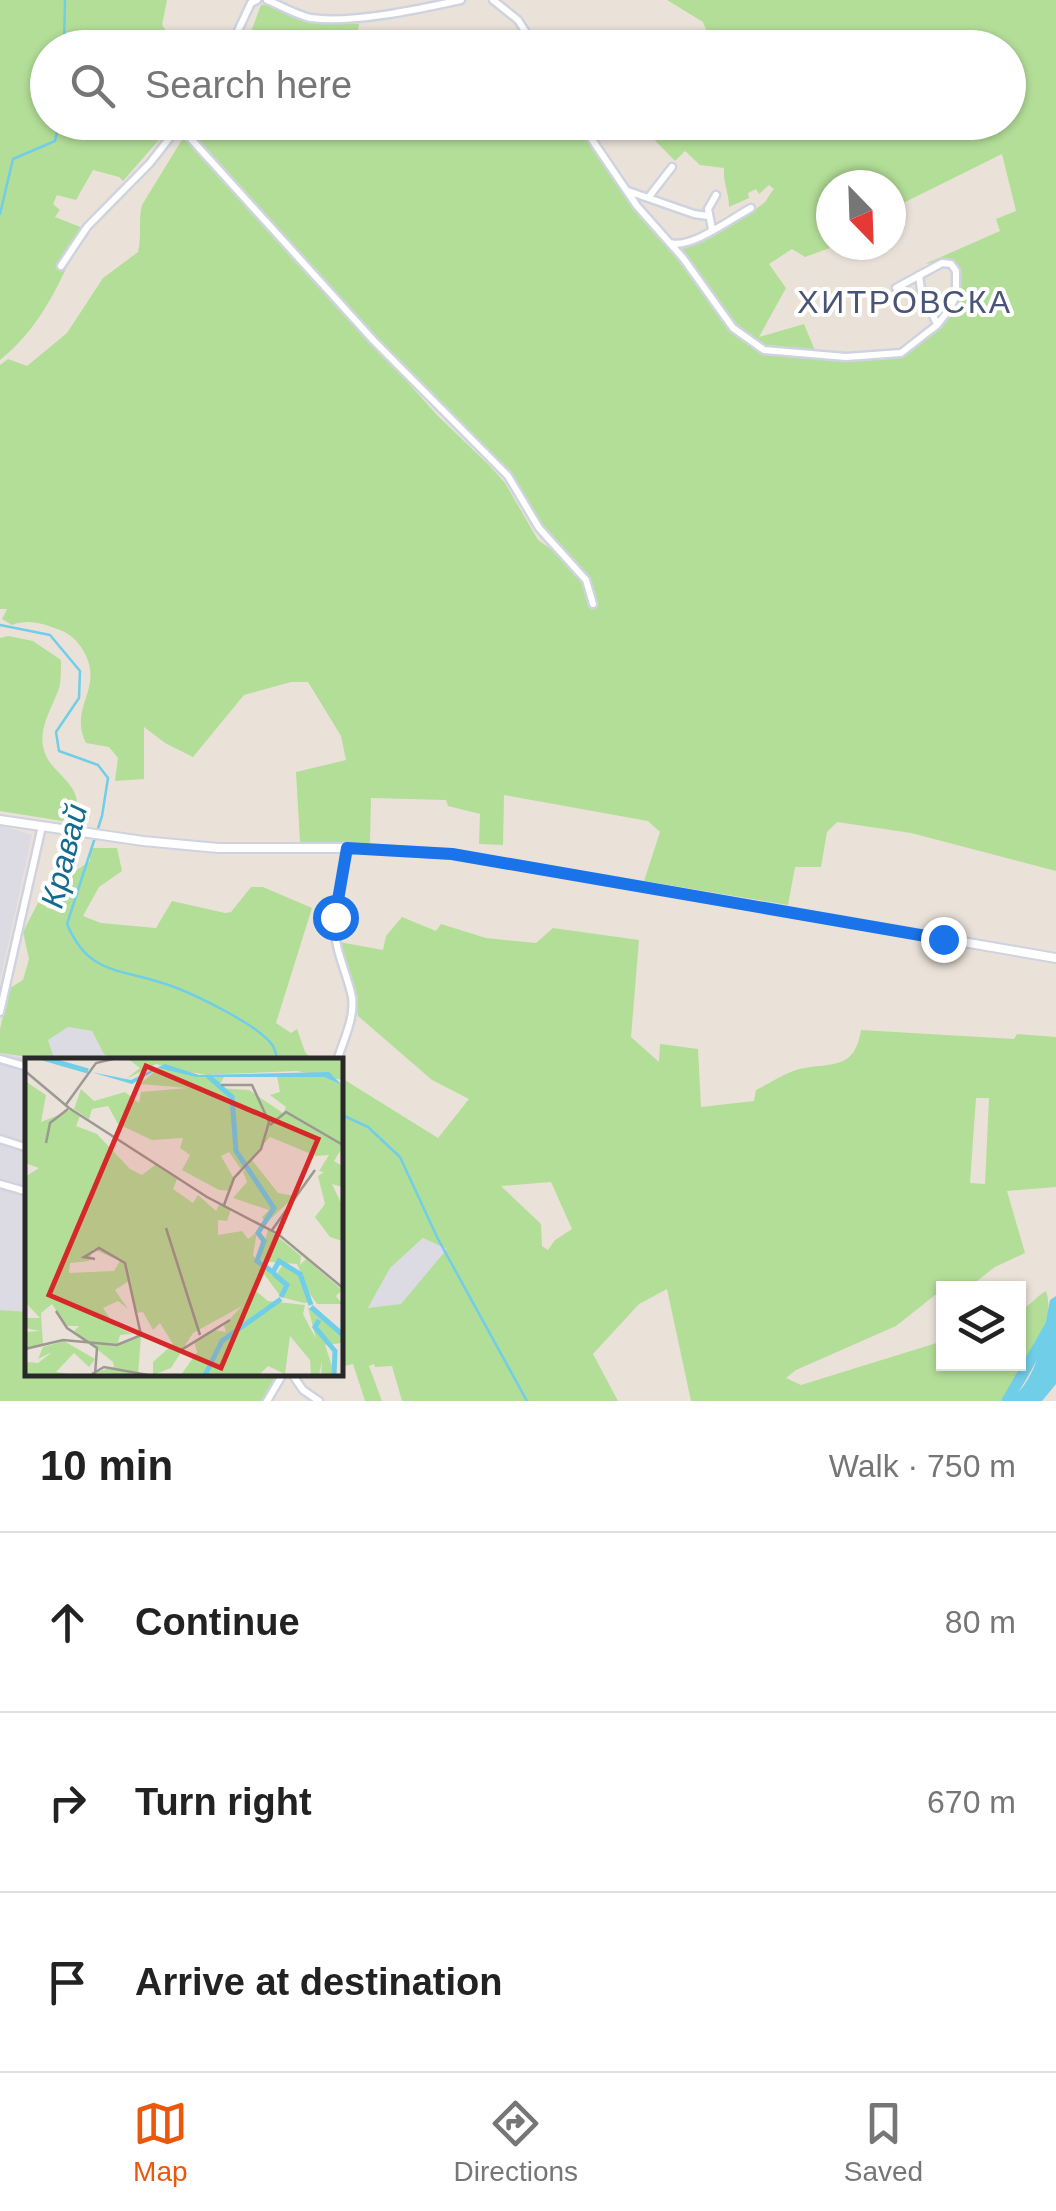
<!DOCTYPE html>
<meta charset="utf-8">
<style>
:root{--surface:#fff;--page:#f6f6f6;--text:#222;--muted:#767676;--line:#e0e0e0;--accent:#ea580c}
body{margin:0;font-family:Arial,sans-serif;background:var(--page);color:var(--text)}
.controls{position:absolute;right:30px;bottom:30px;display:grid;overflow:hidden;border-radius:0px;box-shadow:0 2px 8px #0004}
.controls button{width:90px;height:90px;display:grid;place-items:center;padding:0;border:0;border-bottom:2px solid var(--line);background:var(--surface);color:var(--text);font:50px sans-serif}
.compass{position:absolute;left:816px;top:170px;width:90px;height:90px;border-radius:50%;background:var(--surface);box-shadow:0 2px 8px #0004;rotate:157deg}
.stop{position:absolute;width:30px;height:30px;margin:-22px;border:8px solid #1a73e8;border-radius:50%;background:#fff}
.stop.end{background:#1a73e8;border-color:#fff;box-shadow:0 2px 10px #0008}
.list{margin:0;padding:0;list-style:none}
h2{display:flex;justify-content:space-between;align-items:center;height:130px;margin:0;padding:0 40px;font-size:42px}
h2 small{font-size:32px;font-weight:400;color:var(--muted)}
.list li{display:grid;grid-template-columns:65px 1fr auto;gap:30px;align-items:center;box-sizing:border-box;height:180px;padding:0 40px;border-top:2px solid var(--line)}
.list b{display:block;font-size:38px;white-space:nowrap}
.list em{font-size:32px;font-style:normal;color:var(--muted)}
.icon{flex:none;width:55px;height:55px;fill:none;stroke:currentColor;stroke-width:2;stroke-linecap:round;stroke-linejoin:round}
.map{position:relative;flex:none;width:1056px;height:1401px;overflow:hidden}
.search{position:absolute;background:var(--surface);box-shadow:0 2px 8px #0004;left:30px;right:30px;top:30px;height:110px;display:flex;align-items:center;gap:25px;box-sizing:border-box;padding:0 35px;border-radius:55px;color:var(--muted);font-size:38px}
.sheet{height:670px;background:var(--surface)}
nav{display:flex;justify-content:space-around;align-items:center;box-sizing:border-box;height:140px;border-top:2px solid var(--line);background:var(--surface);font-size:28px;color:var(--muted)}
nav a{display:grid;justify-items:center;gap:5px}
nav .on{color:var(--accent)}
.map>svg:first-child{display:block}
.industrial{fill:#dcdae2}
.green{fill:#b3de98;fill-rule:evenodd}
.water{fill:#70cee8}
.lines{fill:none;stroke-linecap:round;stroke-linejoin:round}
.stream{stroke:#70cee8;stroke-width:2.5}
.river{stroke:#70cee8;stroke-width:11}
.minor-casing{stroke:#cfd3e0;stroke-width:11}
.tertiary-casing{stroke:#cfd3e0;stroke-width:12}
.minor{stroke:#fff;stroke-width:6}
.tertiary{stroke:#fff;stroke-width:8}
.route{stroke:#1a73e8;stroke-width:12}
.labels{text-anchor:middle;stroke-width:8;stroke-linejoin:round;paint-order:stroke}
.neighbourhood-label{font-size:32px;letter-spacing:2.5px;fill:#4a5476;stroke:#fff}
.water-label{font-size:32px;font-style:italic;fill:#136b90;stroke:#fff}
.inset-river{fill:none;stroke:#70cee8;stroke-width:5}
.inset-road{fill:none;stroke:#9c9892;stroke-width:2.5}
.view{fill:#d62828;fill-opacity:0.15;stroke:#d62828;stroke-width:5}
.inset-edge{fill:none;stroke:#282828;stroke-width:5}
</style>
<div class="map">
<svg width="1056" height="1401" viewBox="0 0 1056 1401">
<rect width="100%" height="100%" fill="#eae2d9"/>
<path class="industrial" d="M0 825 32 835 0 981Z
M67 1027 92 1031 104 1054 119 1061H55L48 1040Z
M0 1053 43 1061H28L26 1313 0 1310Z
M424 1238 447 1249 401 1304 368 1309 390 1268Z"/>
<path class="green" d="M0 0H167L162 25 178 47 48 48V122L173 124 123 181 119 177 93 170 76 200 57 195 53 204 60 210 55 217 83 228C64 276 42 327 0 360Z
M667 0H1056V871L911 833 837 822 827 832 821 867H795L788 905 644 881 660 832 648 821 504 795 503 845 479 844 480 814 448 806 446 800 371 798 370 843 300 842 296 772 346 760 341 736 308 682H291L244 695 193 757 165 743 144 727V779L115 781 118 758 109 747 86 743C67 705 108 688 81 647 75 638 67 632 57 629 41 623 28 619 12 625L2 619 7 609H0V365L8 359 27 366 67 333 103 278 138 252C142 234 138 220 142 205L183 138 280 240 437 415 491 467 505 483 538 540 554 551 536 531 506 478 422 392 187 126 207 122 580 123 631 198 716 299 676 246C690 245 755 212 765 202 768 198 770 193 774 189L769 185 759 194 756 189 748 193 749 198 729 207C729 192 723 185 724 168L700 165 685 151 675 161 638 123 1008 122V48L713 46 703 22ZM1002 154 1016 211 996 219 1000 231 925 264 948 260C978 295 926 342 894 354 878 361 836 354 816 353L804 324 759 337 786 288 769 264 792 249 805 257 838 245H831V185H891V209Z
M270 4 327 21 359 24 357 35 363 47 248 48 246 45 261 5Z
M8 636 33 641 61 660C61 668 61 676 60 684 55 706 33 731 47 758 56 775 99 799 62 821L0 811V638Z
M90 848H117L122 871 99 887 83 916 101 923 156 928 172 901 225 913 231 912 251 887H263L312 908 276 1023 291 1033 297 1029 305 1052 313 1061H119L104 1054 92 1031 68 1027 48 1040 55 1061 0 1053V1029L10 988 23 980 29 959 23 932 42 895 47 908 59 910 74 872 90 861Z
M402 917 436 931 441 924 486 938 536 943 553 928 639 940 631 1037 659 1062 660 1044 698 1049 701 1107 754 1101 756 1090C768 1084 780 1076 793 1071 826 1060 854 1075 861 1030L1014 1039 1017 1034 1056 1037V1187L1007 1191 1025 1253 995 1267 973 1284 944 1288 896 1326 796 1370 786 1378 801 1385 943 1341 944 1364H1018L1019 1310C1030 1307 1035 1297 1046 1291 1056 1319 1033 1382 1009 1401H691L667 1289 639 1304 593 1354 618 1401H402L392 1366 375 1367 374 1364 369 1366 382 1401H365L353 1364 340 1367V1077L438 1138 469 1099 432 1080 358 1016 339 942 383 950 386 936ZM976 1098H989L985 1184 970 1183ZM551 1182 572 1229 555 1240 548 1250 542 1246 541 1224 501 1186ZM423 1238 447 1249 401 1304 368 1308 390 1268Z
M0 1310 27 1312 28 1374H278L263 1401H0Z"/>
<path class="water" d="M1056 1296V1384L1042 1401H1009C1040 1377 1043 1336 1050 1300Z"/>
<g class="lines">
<path class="stream" d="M64 48 65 0
M0 214 13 159 55 141 59 122
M0 625 50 635 80 671 79 698 56 732 59 751 98 765 108 778 102 816 67 924C88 973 115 968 159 982 185 989 260 1025 273 1046 276 1051 276 1056 278 1061
M340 1114 368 1127 400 1157 438 1239 527 1401"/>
<path class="river" d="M1007 1401 1056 1316"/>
<g class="minor-casing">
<path id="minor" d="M267 0C282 6 296 15 311 18 351 24 420 9 461 0
M493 0 518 20 536 48
M230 48 251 3 257 0
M580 122 637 206 683 258 733 328 764 350 846 357 901 353 937 325 949 310 956 296V271L951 264 942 263 896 288
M628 191 694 214 708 216
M648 198 672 167
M712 229 708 209 716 195
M671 243C691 249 732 218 751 208
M61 266 87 227 150 163 182 122V129L374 341 508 476 539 528 586 580 593 604
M919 275 921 290 937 324
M0 1012 42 826
M0 1059 28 1067
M337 1061C343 1041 355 1018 352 997 347 973 335 951 334 925L347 848
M0 1139 28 1148
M0 1184 28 1192
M292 1374 303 1390 319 1401
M267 1401 283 1374"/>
</g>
<g class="tertiary-casing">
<path id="tertiary" d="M0 820 143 841 218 848H347L452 854 1056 958"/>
</g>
<use href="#minor" class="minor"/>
<use href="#tertiary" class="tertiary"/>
</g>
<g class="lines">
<path class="route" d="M335 917 347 848 452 854 943 939"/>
</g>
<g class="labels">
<g class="neighbourhood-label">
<text x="905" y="313">ХИТРОВСКА</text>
</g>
<g class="water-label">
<text transform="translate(64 856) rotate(-76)" y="11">Кравай</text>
</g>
</g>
<g transform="translate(25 1058)">
<rect width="318" height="318" fill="#eae2d9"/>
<path d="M102 0H317V22L272 13 174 17 131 6 101 21 115 10ZM134 10 199 19 193 30 224 32 258 55 261 49 245 37 255 34 252 18 299 19 317 27V90L309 103 317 108V129L307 126 317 147V183L305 179 290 159 300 146 293 118 299 114 294 113 304 97 291 98 245 79 216 111 204 94 196 98 208 119 206 133 194 132 157 112 165 97 155 90 158 80 127 82 93 66 83 48 67 51 64 61 49 51 56 31 69 43 100 34 114 45 116 34 163 30 115 26ZM0 23 21 37 16 64 46 52 55 58 51 68 72 76 105 111 117 117 130 107 152 121 148 131 168 145 173 137 191 153 194 147 206 151 202 163 193 162V177L217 173 223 181 232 174 228 197 238 210 251 217 257 208 277 217 272 206 235 203 243 171 276 198 275 207 281 201 317 232 311 238 317 246H292L274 220 285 244 279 245 256 239 239 216 231 233 243 243 280 247 278 256 291 281 283 249 317 278V285L300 287 310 317H296L297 303 294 317H286L285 302 265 278 260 316 243 308 234 317H156L172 294 169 283 189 272 201 274 199 267 217 248 168 275 146 310 128 317V304L148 286 135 265 128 272 118 254 111 255 104 223 90 232 103 251 93 243 78 250 90 268 107 276 95 277 93 285 116 278 113 317 68 315 89 309 88 304 49 273 54 268H41L27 246 16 255 18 287 0 290V274L15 273 0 270V260H15L0 244V119L14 110 0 105ZM68 191 95 203 89 213 44 215 45 205 64 203ZM227 102 253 135 270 138 241 165 237 159 244 152 208 140 222 124 218 114ZM39 283 70 301 64 309 49 295 31 314 55 317H0L2 304 13 305 27 294 13 301 18 289Z" fill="#b3de98" fill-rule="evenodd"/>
<path d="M140 6 174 17 304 14 317 27 299 19H171L134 10 107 26 66 14 106 22Z" fill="#70cee8"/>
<path class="inset-river" d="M18 0 63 13M183 18 207 39 211 93 249 150 233 175 239 183 232 203 248 214 254 203 275 216 286 247M249 216 262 227 256 239M286 249 318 277M294 262 290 269 310 293 309 317M180 317 197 283 256 241"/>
<path class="inset-road" d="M0 13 44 50 182 139 253 176 318 230M196 27H227L244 64 236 91 209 120 199 147M40 48 71 5 92 0M245 67 261 54 318 87M21 85 25 65 43 51M141 170 175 277M247 172 290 112M70 201 59 199 74 190 100 205 116 277M31 253 42 270 72 290 70 317M0 291 38 282 92 287 116 277 156 292 205 262M67 316 79 309 123 317"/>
<path class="view" d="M121 8 293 81 196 310 24 237Z"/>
<rect width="318" height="318" class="inset-edge"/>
</g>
</svg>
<div class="controls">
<button><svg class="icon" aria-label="layers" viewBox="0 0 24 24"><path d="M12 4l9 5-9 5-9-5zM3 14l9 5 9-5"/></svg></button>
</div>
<svg class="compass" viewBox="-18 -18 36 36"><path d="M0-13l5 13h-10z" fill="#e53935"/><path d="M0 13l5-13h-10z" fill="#767676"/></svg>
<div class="stop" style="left:335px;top:917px"></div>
<div class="stop end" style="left:943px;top:939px"></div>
<div class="search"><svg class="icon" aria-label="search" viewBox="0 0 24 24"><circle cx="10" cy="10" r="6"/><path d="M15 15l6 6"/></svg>Search here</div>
</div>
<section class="sheet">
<h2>10 min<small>Walk · 750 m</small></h2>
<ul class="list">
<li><svg class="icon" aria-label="ahead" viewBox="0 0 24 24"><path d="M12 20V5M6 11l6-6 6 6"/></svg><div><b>Continue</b></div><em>80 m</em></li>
<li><svg class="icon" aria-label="right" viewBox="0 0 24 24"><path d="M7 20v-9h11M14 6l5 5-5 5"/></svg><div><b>Turn right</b></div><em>670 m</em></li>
<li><svg class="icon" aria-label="arrive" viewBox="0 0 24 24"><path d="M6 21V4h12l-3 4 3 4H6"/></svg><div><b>Arrive at destination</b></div></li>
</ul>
</section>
<nav>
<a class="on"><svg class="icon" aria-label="map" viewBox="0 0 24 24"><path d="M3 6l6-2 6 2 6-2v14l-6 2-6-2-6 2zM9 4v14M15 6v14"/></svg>Map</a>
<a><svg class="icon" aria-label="directions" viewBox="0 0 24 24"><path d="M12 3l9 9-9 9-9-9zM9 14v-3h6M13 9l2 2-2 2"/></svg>Directions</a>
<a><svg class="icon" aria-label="saved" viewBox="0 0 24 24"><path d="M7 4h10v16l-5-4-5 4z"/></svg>Saved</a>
</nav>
